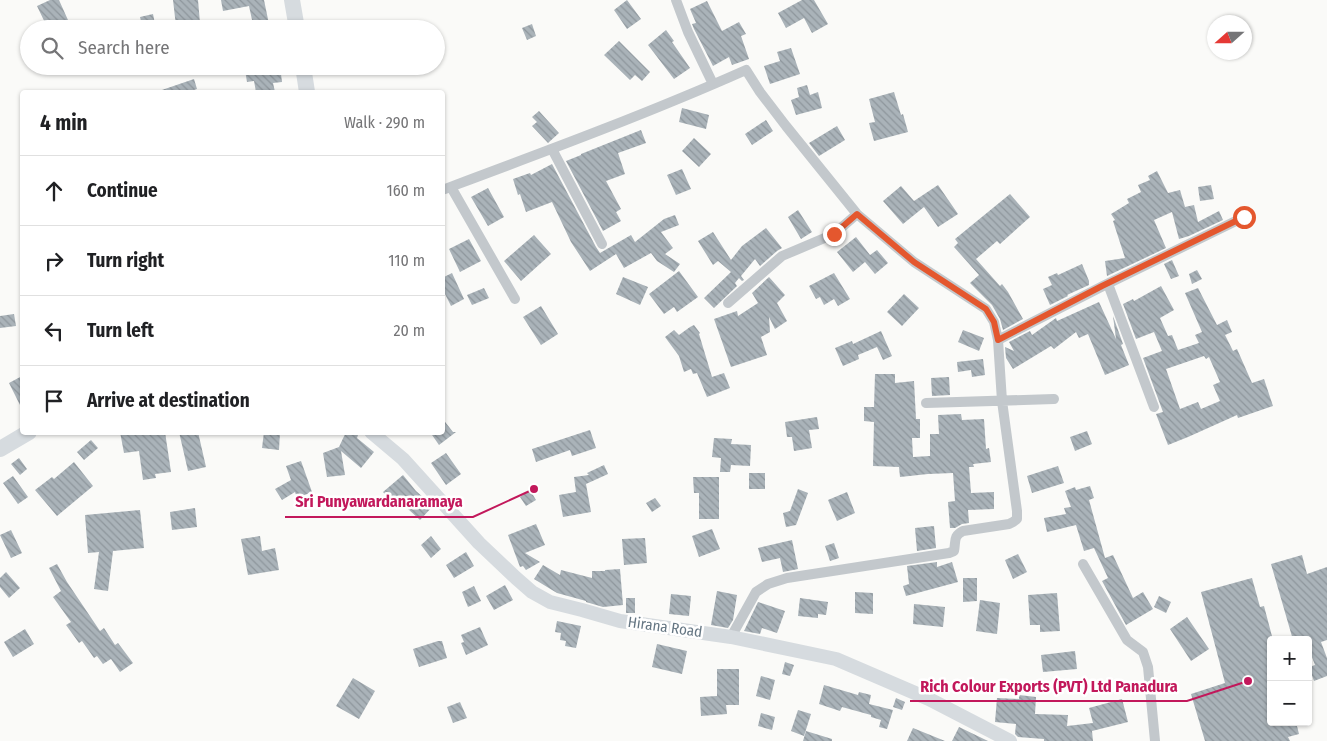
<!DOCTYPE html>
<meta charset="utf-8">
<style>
:root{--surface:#fff;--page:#f6f6f6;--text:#202124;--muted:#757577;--line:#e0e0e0}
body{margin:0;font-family:"Fira Sans Condensed",sans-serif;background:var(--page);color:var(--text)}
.controls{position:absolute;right:15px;bottom:15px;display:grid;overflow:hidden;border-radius:5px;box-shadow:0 1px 4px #0004}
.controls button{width:45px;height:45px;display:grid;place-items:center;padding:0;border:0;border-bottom:1px solid var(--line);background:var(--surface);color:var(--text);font:25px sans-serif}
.compass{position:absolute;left:1207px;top:15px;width:45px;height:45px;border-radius:50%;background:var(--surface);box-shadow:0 1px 4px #0004;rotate:249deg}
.stop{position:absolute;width:15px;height:15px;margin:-11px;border:4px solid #e4572e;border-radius:50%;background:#fff}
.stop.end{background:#e4572e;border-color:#fff;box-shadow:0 1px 5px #0008}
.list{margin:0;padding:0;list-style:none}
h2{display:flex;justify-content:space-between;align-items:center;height:65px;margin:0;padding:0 20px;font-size:21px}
h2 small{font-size:16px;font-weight:400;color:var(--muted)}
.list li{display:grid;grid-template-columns:32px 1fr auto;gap:15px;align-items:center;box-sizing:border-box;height:70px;padding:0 20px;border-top:1px solid var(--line)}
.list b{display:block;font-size:19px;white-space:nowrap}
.list em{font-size:16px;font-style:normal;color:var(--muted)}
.icon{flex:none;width:28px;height:28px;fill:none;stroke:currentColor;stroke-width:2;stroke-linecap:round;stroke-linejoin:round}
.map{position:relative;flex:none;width:1327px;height:741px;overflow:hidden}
.search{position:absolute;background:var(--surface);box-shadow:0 1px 4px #0004;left:20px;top:20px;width:425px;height:55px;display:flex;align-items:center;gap:12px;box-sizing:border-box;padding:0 18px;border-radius:28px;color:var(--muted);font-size:19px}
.panel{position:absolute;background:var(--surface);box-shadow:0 1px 4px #0004;left:20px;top:90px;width:425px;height:345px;border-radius:5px}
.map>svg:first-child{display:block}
.building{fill:url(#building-back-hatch);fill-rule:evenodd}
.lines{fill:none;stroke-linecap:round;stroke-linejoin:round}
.street{stroke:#c3c8cc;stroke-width:10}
.secondary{stroke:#d6dbdf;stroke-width:14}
.primary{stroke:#d6dbdf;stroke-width:16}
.route{stroke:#e4572e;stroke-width:6}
.labels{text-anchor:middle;stroke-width:5;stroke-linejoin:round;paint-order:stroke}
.street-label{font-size:15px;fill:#657683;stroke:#fff}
.leader{fill:none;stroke:#c2185b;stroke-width:2}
.callout-dot{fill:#c2185b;stroke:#fff;stroke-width:2}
.callout-label{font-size:16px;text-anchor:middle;font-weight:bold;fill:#c2185b;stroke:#fff;stroke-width:5;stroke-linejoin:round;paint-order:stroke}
</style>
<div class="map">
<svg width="1327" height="741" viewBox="0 0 1327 741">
<defs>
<pattern id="building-back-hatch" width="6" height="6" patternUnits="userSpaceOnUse" patternTransform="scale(1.25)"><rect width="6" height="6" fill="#aab3b9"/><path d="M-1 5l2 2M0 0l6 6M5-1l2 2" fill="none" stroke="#8e969c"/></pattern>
</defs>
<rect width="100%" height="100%" fill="#fafaf8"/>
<path class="building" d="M50 0H59L72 29H48L37 6Z
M173 0H198L200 23 176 26Z
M221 0H264L270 29H254L249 6 223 11Z
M627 0 641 19 627 29 614 10Z
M802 0H814L828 24 812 33 804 18 786 28 778 13Z
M707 1 722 31 739 22 746 34 741 36 749 59 732 65 729 57 713 66 694 29 692 24 696 23 690 9Z
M153 14 156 29H143L140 17Z
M532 24 536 36 527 40 522 28Z
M666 30 674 41 672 42 690 68 674 79 648 45Z
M619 41 650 72 642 81 635 75 630 80 604 55Z
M791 48 800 74 770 84 764 66 780 61 777 52Z
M255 66H280L282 82 273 83 275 92H256L254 81 247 82 245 70 256 69Z
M194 79 197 89 187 92H159V91Z
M807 85 810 95 818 92 822 108 796 115 791 100 799 97 797 88Z
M894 92 901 115 903 114 908 132 874 141 869 123 875 122 869 99Z
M682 108 709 115 706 129 679 122Z
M539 111 559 133 548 143 532 126 537 122 532 117Z
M766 120 773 131 752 145 745 134Z
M837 126 845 140 819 156 809 143Z
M641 130 646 143 618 153 625 174 606 181 621 209 616 212 621 221 603 231 566 161 581 155V154Z
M694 138 711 154 699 167 682 151Z
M552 164 596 247 600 253 631 235 635 242 664 219 675 215 679 225 661 232 673 248 665 254 680 264 674 272 657 261 651 253 624 268 616 254 590 271 571 242 552 202 526 212 520 194 518 195 513 179 530 173 531 175Z
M682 169 691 189 676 195 667 175Z
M1157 171 1168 193 1180 190 1185 207 1194 205 1198 222 1219 211 1223 220 1189 236 1179 239 1172 212 1154 220 1166 248 1107 276 1105 261 1125 258 1113 221 1115 220 1111 214 1129 203 1127 199 1141 192 1138 185 1150 180 1148 176Z
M938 185 958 214 938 227 924 207 903 224 883 201 901 186 914 201Z
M1211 185 1214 199 1200 201 1198 187Z
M488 188 504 217 488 226 471 197Z
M1010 194 1030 217 1000 244 997 241 976 259 1000 286 1002 284 1008 292 1023 319 1003 330 1000 319 992 305 970 283 979 275 954 247 958 243 955 239Z
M798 210 812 232 801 239 788 217Z
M766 228 782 248 777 251 760 266 755 259 741 276 744 280 742 281 739 278 735 283 737 286 714 308 704 298 731 272 718 261 713 265 698 241 713 232 731 260 742 246Z
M534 235 551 254 521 281 504 261Z
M856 237 870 255 877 250 888 263 875 274 865 262 853 272 837 252Z
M469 239 481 261 460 272 449 249Z
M1172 260 1179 276 1171 279 1164 264Z
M1082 264 1089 281V285L1067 295 1068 296 1050 305 1043 289 1052 285 1048 277 1057 273 1058 275Z
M1197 270 1202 279 1192 284 1189 274Z
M679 271 698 297 677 312 674 307 664 314 649 294Z
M452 273 464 299 451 306 442 288V278Z
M834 273 850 299 838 306 834 299 824 305 820 297 816 299 809 286Z
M623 277 648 287 640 305 616 294Z
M769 277 785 295 777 303 787 321 775 329 769 317 770 332 761 337 767 355 731 367 714 319 737 311 738 316 758 303 752 293Z
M1161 286 1174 310 1160 318 1168 336 1172 335 1178 350 1199 343 1195 335 1202 332 1185 293 1198 288 1217 325 1227 320 1232 332 1225 335 1233 351 1237 349 1252 383 1264 379 1273 406 1238 418 1237 415 1188 437 1168 445 1156 414 1163 412 1143 358 1162 351 1154 332 1136 339 1123 304 1133 299 1134 301ZM1204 356 1206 359 1209 357 1220 382 1213 385 1220 401 1201 409 1198 402 1180 409 1166 369Z
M484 288 489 298 472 305 467 295Z
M904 294 919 308 902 326 887 312Z
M1099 302 1116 339 1113 316 1123 344 1121 345 1129 365 1105 375 1088 334 1079 338 1076 332 1054 349 1051 346 1013 369 1006 358 1005 347 1014 351 1009 342 1030 331 1032 335 1056 318 1057 321Z
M541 306 558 334 541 345 523 317Z
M14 314 16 326 0 328V316Z
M694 325 700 333 699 334 712 377 724 373 730 388 707 397 697 373 693 374 691 369 684 372 679 356 665 337 674 330 679 335 690 327Z
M963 330 984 338 979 351 958 342Z
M881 331 892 356 883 360 877 347 858 355 859 359 843 366 835 348 852 341 853 344Z
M983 359 985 375 972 377 971 370 958 372 957 362Z
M875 374H895V383L914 381 916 419H920V438H912L913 457 930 456V434H939L938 415 961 414 962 420 984 419 986 449 989 448 991 462 973 464 974 467H969L971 493 994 492V509L968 510 969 523 962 524 955 528H950L948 502 955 501 953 473 928 474 900 477 899 467 873 466 874 422 864 421V407H874Z
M22 376V409L9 383Z
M949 377 950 395 932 396 931 378Z
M817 417 819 429 809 430 812 448 794 451 792 437H787L785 422Z
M442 418 453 432H456L439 445 430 432H442Z
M590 430 596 448 572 456 570 450 536 462 532 449Z
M1087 431 1092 444 1075 451 1070 437Z
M120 432H165L171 472 155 474 156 478 143 480 139 451 124 453Z
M179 432H198L206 467 188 471Z
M264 432H280L279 450 262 448Z
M346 432H352L358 435 357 438 374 452 361 468 341 451 345 475 327 477 323 453 339 447Z
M714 438 732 439 731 444 751 445 750 466 731 465 730 472H720L721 458 712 457Z
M91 440 98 448 84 460 77 452Z
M446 453 461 474 446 485 431 463Z
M19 458 27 469 20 475 11 464Z
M301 461 312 492 297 498 295 492 282 500 275 489 291 480 286 466Z
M74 462 93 486 57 516 35 490 52 477 54 479Z
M604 465 608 474 586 484 591 512 563 517 559 495 576 492 574 477 589 475 587 473Z
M1058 466 1064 483 1032 493 1027 476Z
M749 473H765V489H749Z
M403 475 416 491 433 506 420 520 396 498 391 502 383 492Z
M13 476 28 497 18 504 3 483Z
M693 477H719V519H699V493H694Z
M1090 486 1094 498 1089 500 1105 558 1113 555 1133 598 1143 592 1153 609 1126 625 1102 581 1108 578 1094 548 1084 551 1076 525 1047 532 1044 518 1066 514 1064 508 1071 507 1065 491 1075 487 1076 490Z
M798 489 808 493 796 525 786 527 783 513 790 511Z
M530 490 536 500 526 506 520 497Z
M847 492 855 513 837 521 828 500Z
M655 498 661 506 652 512 646 503Z
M195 508 197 527 172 530 170 512Z
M140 510 144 548 113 551 108 591 94 589 99 552 88 553 85 515Z
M536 524 545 545 525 553 540 562 526 570 523 566 520 567 508 535Z
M934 526 936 548 917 551 915 528Z
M712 529 720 549 699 557 692 536Z
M11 530 22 553 11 558 0 535Z
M260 536 262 551 275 548 279 570 248 575 241 539Z
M431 536 441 549 431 558 421 545Z
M645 538 647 563 624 565 622 539Z
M792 540 798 569 783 572 780 558 762 562 758 548Z
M834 543 839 558 830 561 825 546Z
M466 552 474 566 454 578 446 565Z
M1018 554 1027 572 1013 579 1005 560Z
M1302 555 1307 574 1327 567V640L1321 642 1327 658V676L1314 681 1309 667 1315 665 1308 647V640H1293L1271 564Z
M937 562V567L952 562 958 582 906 596 903 586 909 584 907 566Z
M57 564 67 582 100 631 104 628 115 645 118 643 133 663 120 672 111 659 103 664 97 656 94 658 82 641 79 643 66 625 71 622 53 597 61 591 49 568Z
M543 565 560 575 561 570 592 578V571H605V570L620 569 623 605 603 607 586 602V601L557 593 534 579Z
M6 572 20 588 9 598 0 587V578Z
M963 578H977V601L963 602Z
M1252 578 1260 607 1264 606 1273 640H1271V722H1296L1299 734 1288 737 1290 741H1205L1191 694 1225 683 1201 592Z
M505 585 513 600 494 610 486 596Z
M474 586 481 601 468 607 462 592Z
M717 591 737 595 733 620 728 628 711 625Z
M855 592 873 593V614L855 613Z
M1057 593 1060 631 1040 632V625H1030L1028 595Z
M671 594 691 596 689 616 669 614Z
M1159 596 1171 602 1166 613 1154 607Z
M626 598H635V613H626Z
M800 598 828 602 826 615 818 614V618L798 616Z
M980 600 1000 603 997 634 976 631Z
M758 602 785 611 777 633 762 628 760 634 744 631Z
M914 604 945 607 943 627 913 624Z
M1187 617 1209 649 1191 661 1170 629Z
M557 621 581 626 576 648 565 646 566 641 560 640 561 633 555 632Z
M480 627 488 645 466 655 461 643 464 642 461 635Z
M25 629 34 644 13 657 4 642Z
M438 641H442L447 658 419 667 413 649Z
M657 644 687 651 682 674 652 667Z
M1075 651 1077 669 1043 672 1041 655Z
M785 662 794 665 790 676 782 674Z
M717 669H739V705H726L727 714 701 716 700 697 717 696Z
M761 676 775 680 770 700 756 696Z
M353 678 375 691 359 719 336 706Z
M824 685 858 695 859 692 871 695 869 704 893 710 887 729 879 727 881 720 871 717V715L842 707 840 711 819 704Z
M1019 695 1036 697 1035 714 1068 715 1067 726 1093 723 1089 708 1122 699 1128 722 1092 731 1093 741H1044V739L1018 737 1015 734 1016 724 995 722 997 698 1019 699Z
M896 698 905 702 902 710 893 707Z
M460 702 467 718 453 723 447 707Z
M798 710 811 714 804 736 791 731Z
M761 713 775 717 772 730 758 726Z
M959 727 988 741H952Z
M913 728 945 741H907Z
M806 731 832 739V741H803Z"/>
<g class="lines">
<path class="street" d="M676 0 688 32 713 84
M552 149 602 244
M451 187 515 299
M442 190C544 152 647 114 746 70L760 92 786 126 857 214 914 262 986 309 994 322 998 340 1002 401 1017 511V519L1013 522 1009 524 963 531C953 536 956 541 954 551L949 553 787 578 768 584 756 592 731 637
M1108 284 1154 407
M728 303 782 256 834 234 857 214
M998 340 1103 286 1244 217
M926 403 1054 399
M1083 564 1127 640 1143 652 1148 667 1155 741"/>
<path class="secondary" d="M371 432 403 459 479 543 516 578 532 592 550 602 582 610 620 621 731 637 836 659 929 699 1010 741"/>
<path class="primary" d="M292 0 297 29
M303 66 307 92
M0 449 29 432"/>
</g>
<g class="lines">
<path class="route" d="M834 234 857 214 914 262 986 309 994 322 998 340 1102 286 1244 217"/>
</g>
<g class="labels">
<g class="street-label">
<text transform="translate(665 627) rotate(8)" y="5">Hirana Road</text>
</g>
</g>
<path class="leader" d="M534 489L473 517H285M1248 681L1187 701H910"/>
<g class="callout-dot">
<circle cx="534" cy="489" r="5"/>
<circle cx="1248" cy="681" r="5"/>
</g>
<g class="callout-label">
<text x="379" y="507">Sri Punyawardanaramaya</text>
<text x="1049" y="692">Rich Colour Exports (PVT) Ltd Panadura</text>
</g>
</svg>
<div class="controls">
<button>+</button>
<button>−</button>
</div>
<svg class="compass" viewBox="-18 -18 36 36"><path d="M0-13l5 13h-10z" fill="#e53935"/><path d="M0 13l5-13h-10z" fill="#757577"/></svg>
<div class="stop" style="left:1244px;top:217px"></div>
<div class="stop end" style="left:834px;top:234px"></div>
<div class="search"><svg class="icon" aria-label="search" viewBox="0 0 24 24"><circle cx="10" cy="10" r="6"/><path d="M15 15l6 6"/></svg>Search here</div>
<section class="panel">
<h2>4 min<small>Walk · 290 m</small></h2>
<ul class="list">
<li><svg class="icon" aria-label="ahead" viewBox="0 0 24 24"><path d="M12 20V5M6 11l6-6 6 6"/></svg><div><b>Continue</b></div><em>160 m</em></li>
<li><svg class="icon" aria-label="right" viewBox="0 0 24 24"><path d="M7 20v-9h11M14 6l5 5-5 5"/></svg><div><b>Turn right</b></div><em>110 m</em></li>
<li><svg class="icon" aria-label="left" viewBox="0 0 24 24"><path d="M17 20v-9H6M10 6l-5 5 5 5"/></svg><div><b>Turn left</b></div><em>20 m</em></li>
<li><svg class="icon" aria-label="arrive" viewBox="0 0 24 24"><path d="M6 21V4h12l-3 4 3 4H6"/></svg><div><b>Arrive at destination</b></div></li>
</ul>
</section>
</div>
